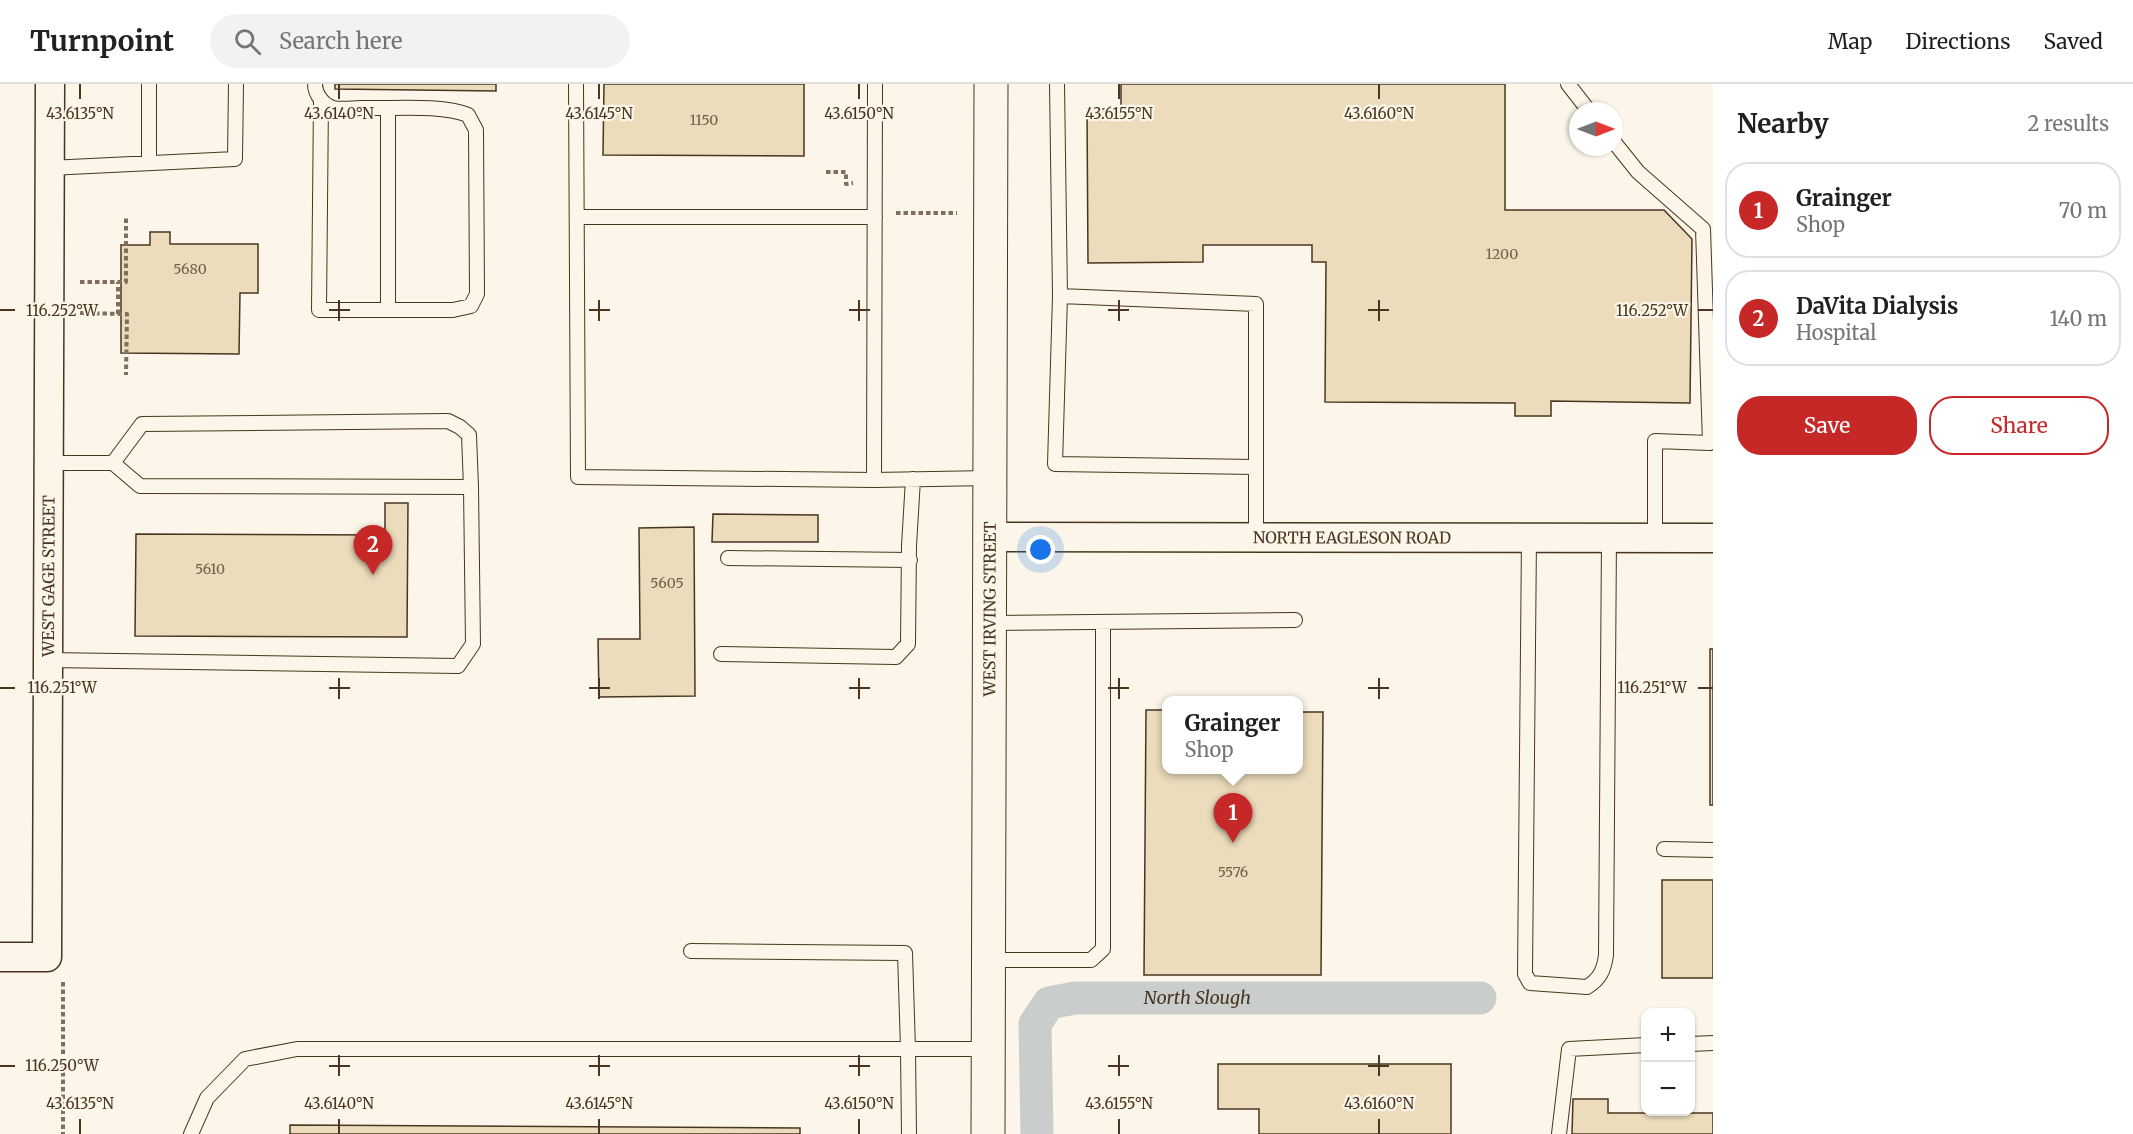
<!DOCTYPE html>
<meta charset="utf-8">
<style>
:root{--surface:#fff;--page:#f2f2f2;--text:#202124;--muted:#757577;--line:#e0e0e0;--accent:#c62828}
body{margin:0;font-family:Merriweather,serif;background:var(--page);color:var(--text)}
.controls{position:absolute;right:18px;bottom:18px;display:grid;overflow:hidden;border-radius:12px;box-shadow:0 2px 4px #0004}
.controls button{width:54px;height:54px;display:grid;place-items:center;padding:0;border:0;border-bottom:2px solid var(--line);background:var(--surface);color:var(--text);font:30px sans-serif}
.compass{position:absolute;left:1569px;top:18px;width:54px;height:54px;border-radius:50%;background:var(--surface);box-shadow:0 2px 4px #0004;rotate:90deg}
.you{position:absolute;left:1041px;top:466px;width:21px;height:21px;margin:-15px;border:4px solid #fff;border-radius:50%;background:#1a73e8;box-shadow:0 0 0 9px #1a73e833}
.badge{display:grid;place-items:center;width:39px;height:39px;border-radius:50%;background:var(--accent);color:#fff;font-size:20px;font-weight:700}
.pin{position:absolute;translate:-50% -50px;filter:drop-shadow(0 2px 3px #0008)}
.pin::after{content:'';position:absolute;top:32px;width:21px;height:18px;background:inherit;clip-path:polygon(0 0,100% 0,50% 100%)}
.popup{position:absolute;left:1162px;top:612px;width:141px;height:78px;box-sizing:border-box;display:grid;place-content:center;border-radius:12px;background:var(--surface);filter:drop-shadow(0 2px 4px #0005);font-size:20px;white-space:nowrap;color:var(--muted)}
.popup b{font-size:22px;color:var(--text)}
.popup::after{content:'';position:absolute;left:50%;top:100%;margin-left:-12px;border:12px solid transparent;border-top-color:var(--surface)}
.list{margin:0;padding:0;list-style:none}
h2{display:flex;justify-content:space-between;align-items:center;height:78px;margin:0;padding:0 24px;font-size:26px}
h2 small{font-size:20px;font-weight:400;color:var(--muted)}
.list li{display:grid;grid-template-columns:39px 1fr auto;gap:18px;align-items:center;box-sizing:border-box;height:96px;margin:0 12px 12px;padding:0 12px;border:2px solid var(--line);border-radius:24px}
.list b{display:block;font-size:22px;white-space:nowrap}
.list p{margin:0;font-size:20px;white-space:nowrap;color:var(--muted)}
.list em{font-size:20px;font-style:normal;color:var(--muted)}
.actions{display:flex;gap:12px;padding:18px 24px}
.actions a{flex:1;padding:14px 0;border:2px solid var(--accent);border-radius:24px;text-align:center;font-size:21px;color:var(--accent)}
.actions .main{background:var(--accent);color:#fff}
.icon{flex:none;width:33px;height:33px;fill:none;stroke:currentColor;stroke-width:2;stroke-linecap:round;stroke-linejoin:round}
.map{position:relative;flex:none;width:1713px;height:1050px;overflow:hidden}
header{display:flex;align-items:center;gap:36px;box-sizing:border-box;height:84px;padding:0 30px;background:var(--surface);border-bottom:2px solid var(--line)}
header strong{font-size:28px}
nav{display:flex;gap:33px;margin-inline-start:auto;font-size:21px}
.search{width:420px;height:54px;background:var(--page);display:flex;align-items:center;gap:15px;box-sizing:border-box;padding:0 21px;border-radius:33px;color:var(--muted);font-size:22px}
main{display:flex}
aside{flex:1;background:var(--surface)}
.map>svg:first-child{display:block}
.lines{fill:none;stroke-linecap:round;stroke-linejoin:round}
.canal{stroke:#c9cecd;stroke-width:33}
.building{fill:#ecdcbc;stroke:#4a3520;stroke-width:1.5}
.lane-casing{stroke:#4a3520;stroke-width:16}
.street-casing{stroke:#4a3520;stroke-width:31}
.secondary-casing{stroke:#4a3520;stroke-width:35}
.path{stroke:#7f6f5c;stroke-width:4;stroke-dasharray:4.5 3;stroke-linecap:butt}
.lane{stroke:#fbf6e9;stroke-width:14}
.street{stroke:#fbf6e9;stroke-width:28}
.secondary{stroke:#fbf6e9;stroke-width:33}
.ticks{fill:none;stroke:#4a3520;stroke-width:2}
.labels{text-anchor:middle;stroke-width:4.5;stroke-linejoin:round;paint-order:stroke}
.number-label{font-size:14px;fill:#725f47}
.street-label{font-size:16px;fill:#4a3520;stroke:#fbf6e9}
.water-label{font-size:18px;font-style:italic;fill:#4a3520;stroke:#fbf6e9}
.ticks-label{font-size:15px;text-anchor:middle;fill:#4a3520;stroke:#fbf6e9;stroke-width:4.5;stroke-linejoin:round;paint-order:stroke}
</style>
<header>
<strong>Turnpoint</strong>
<div class="search"><svg class="icon" aria-label="search" viewBox="0 0 24 24"><circle cx="10" cy="10" r="6"/><path d="M15 15l6 6"/></svg>Search here</div>
<nav><a>Map</a><a>Directions</a><a>Saved</a></nav>
</header>
<main>
<div class="map">
<svg width="1713" height="1050" viewBox="0 0 1713 1050">
<rect width="100%" height="100%" fill="#fbf6e9"/>
<g class="lines">
<path class="canal" id="s1" d="M1037 1050 1035 940 1049 919 1075 914H1480"/>
</g>
<path class="building" d="M335 0H496V7L335 5Z
M604 0H804V72L603 71Z
M1121 0H1505V126H1664L1692 155 1690 319 1551 317V332H1515V319L1325 318 1326 178H1312V161H1203V178L1088 179 1087 25H1121Z
M150 148H170V160H258V209H240L239 270 121 269V161H150Z
M385 419H408L407 553 135 552 136 450 385 451Z
M713 430 818 431V458H712Z
M694 443 695 612 599 613 598 555H640L639 444Z
M1710 565H1713V721H1710Z
M1146 626H1167V686H1299V628H1323L1321 891H1144Z
M1662 796H1713V894H1662Z
M1218 980H1451V1050H1259V1025H1218Z
M1573 1015H1608V1029H1713V1050H1572Z
M290 1041 800 1044V1050H290Z"/>
<g class="lines">
<g class="lane-casing">
<path id="lane" d="M315 0C315 10 323 21 333 24 341 26 353 24 361 24 392 25 441 20 468 31L476 46 477 210 471 222 453 226H388V25
M576 0 578 393 874 396 875 0
M1057 0 1060 212 1256 220V453
M1568 0 1589 27
M321 16 319 226H388
M1614 58 1638 88 1703 145 1710 359 1655 357V454
M149 79V0
M49 84 235 75 236 0
M577 133H875
M1060 212 1055 380 1256 383
M113 379 142 340 448 337 460 343 469 351 471 403
M874 396 990 394
M1529 453 1525 890 1530 899 1587 903C1600 895 1604 886 1606 871L1609 453
M728 474 910 476
M989 539 1295 536
M721 570 896 573 908 560 909 462 913 395
M48 576 458 582 473 560 471 403 140 402 113 379H48
M1664 765 1713 766
M988 876H1091L1103 865V538
M1690 960 1713 959
M191 1050 207 1014 245 975 297 965H908L905 869 691 867
M909 1050 908 965H988
M1559 1050 1569 965 1646 961"/>
</g>
<g class="street-casing">
<g id="street">
<path id="s2" d="M990 453 1713 454"/>
<path id="s3" d="M0 873H47L50 0"/>
</g>
</g>
<g class="secondary-casing">
<g id="secondary">
<path id="s4" d="M988 1050 991 0"/>
</g>
</g>
<path class="path" d="M826 88H846V100L853 99
M896 129H957
M80 198H126V132
M80 229 127 230 126 291
M118 230V198
M63 898V1050"/>
<use href="#lane" class="lane"/>
<use href="#street" class="street"/>
<use href="#secondary" class="secondary"/>
</g>
<path class="ticks" d="M80 0V15M339 0V15M599 0V15M859 0V15M1119 0V15M1379 0V15M339 216V237M599 216V237M859 216V237M1119 216V237M1379 216V237M0 226H15M329 226H350M589 226H610M849 226H870M1108 226H1129M1368 226H1389M1698 226H1713M339 594V615M599 594V615M859 594V615M1119 594V615M1379 594V615M0 604H15M329 604H350M589 604H610M849 604H870M1108 604H1129M1368 604H1389M1698 604H1713M339 971V992M599 971V992M859 971V992M1119 971V992M1379 971V992M0 982H15M329 982H350M589 982H610M849 982H870M1108 982H1129M1368 982H1389M80 1035V1050M339 1035V1050M599 1035V1050M859 1035V1050M1119 1035V1050M1379 1035V1050"/>
<g class="labels">
<g class="number-label">
<text x="704" y="41">1150</text>
<text x="1502" y="175">1200</text>
<text x="190" y="190">5680</text>
<text x="210" y="490">5610</text>
<text x="667" y="504">5605</text>
<text x="1233" y="793">5576</text>
</g>
<g class="street-label">
<text dy="6" stroke="none"><textPath href="#s2" startOffset="362">NORTH EAGLESON ROAD</textPath></text>
<text dy="6" stroke="none"><textPath href="#s3" startOffset="428">WEST GAGE STREET</textPath></text>
<text dy="6" stroke="none"><textPath href="#s4" startOffset="525">WEST IRVING STREET</textPath></text>
</g>
<g class="water-label">
<text dy="6" stroke="none"><textPath href="#s1" startOffset="284">North Slough</textPath></text>
</g>
</g>
<g class="ticks-label">
<text x="80" y="35">43.6135°N</text>
<text x="339" y="35">43.6140°N</text>
<text x="599" y="35">43.6145°N</text>
<text x="859" y="35">43.6150°N</text>
<text x="1119" y="35">43.6155°N</text>
<text x="1379" y="35">43.6160°N</text>
<text x="1652" y="232">116.252°W</text>
<text x="62" y="232">116.252°W</text>
<text x="1652" y="609">116.251°W</text>
<text x="62" y="609">116.251°W</text>
<text x="62" y="987">116.250°W</text>
<text x="80" y="1025">43.6135°N</text>
<text x="339" y="1025">43.6140°N</text>
<text x="599" y="1025">43.6145°N</text>
<text x="859" y="1025">43.6150°N</text>
<text x="1119" y="1025">43.6155°N</text>
<text x="1379" y="1025">43.6160°N</text>
</g>
</svg>
<div class="controls">
<button>+</button>
<button>−</button>
</div>
<svg class="compass" viewBox="-18 -18 36 36"><path d="M0-13l5 13h-10z" fill="#e53935"/><path d="M0 13l5-13h-10z" fill="#757577"/></svg>
<div class="you"></div>
<div class="pin badge" style="left:1233px;top:759px">1</div>
<div class="popup"><b>Grainger</b>Shop</div>
<div class="pin badge" style="left:373px;top:491px">2</div>
</div>
<aside>
<h2>Nearby<small>2 results</small></h2>
<ul class="list">
<li><span class="badge">1</span><div><b>Grainger</b><p>Shop</p></div><em>70 m</em></li>
<li><span class="badge">2</span><div><b>DaVita Dialysis</b><p>Hospital</p></div><em>140 m</em></li>
</ul>
<div class="actions"><a class="main">Save</a><a>Share</a></div>
</aside>
</main>
